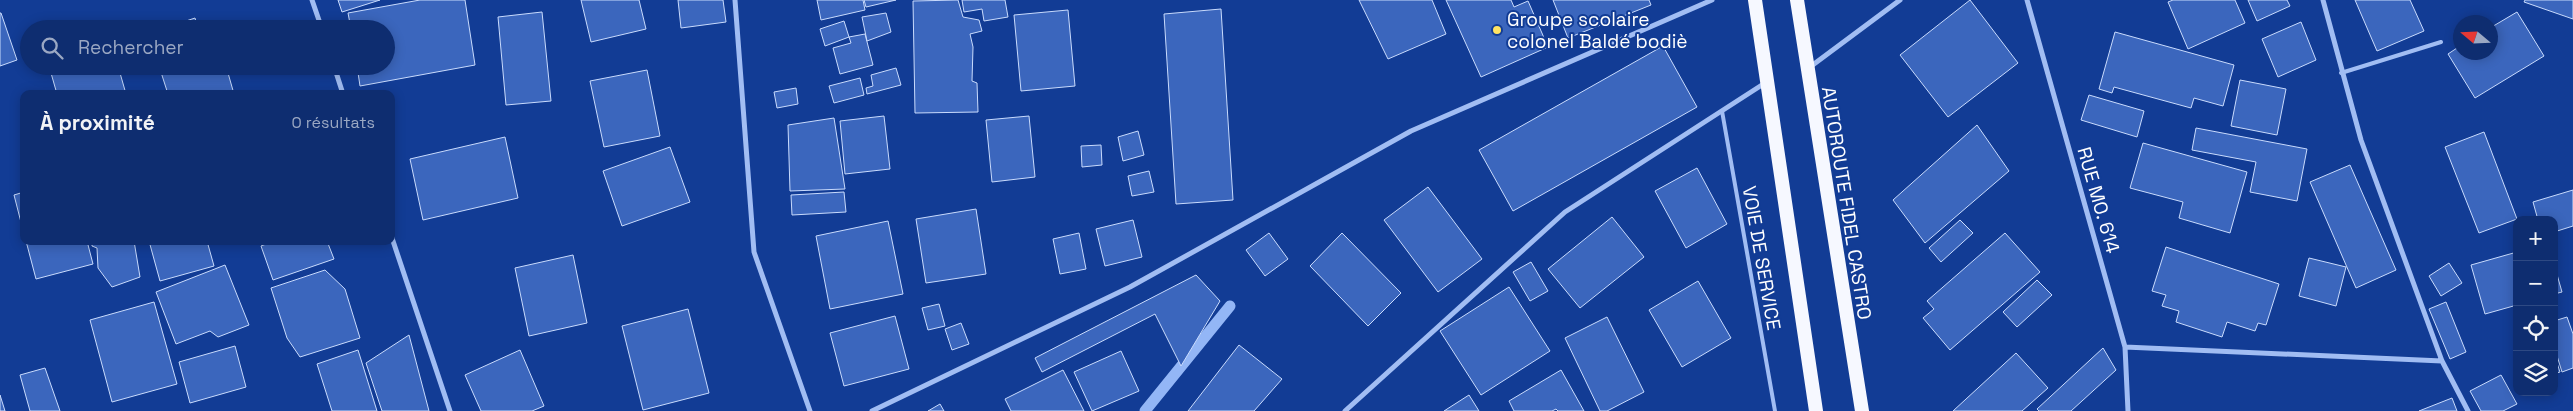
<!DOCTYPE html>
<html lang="fr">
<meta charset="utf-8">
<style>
:root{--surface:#0e2d70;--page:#173575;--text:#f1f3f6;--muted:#9ba8c3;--line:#2e4983}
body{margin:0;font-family:"Space Grotesk",sans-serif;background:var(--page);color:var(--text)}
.controls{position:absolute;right:15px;bottom:15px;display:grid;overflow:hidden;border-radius:10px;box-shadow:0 2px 12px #0003}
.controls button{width:45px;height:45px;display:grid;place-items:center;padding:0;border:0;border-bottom:1px solid var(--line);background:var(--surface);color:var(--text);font:25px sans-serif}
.compass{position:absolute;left:2453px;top:15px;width:45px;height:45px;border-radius:50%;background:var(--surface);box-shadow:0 2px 12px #0003;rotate:289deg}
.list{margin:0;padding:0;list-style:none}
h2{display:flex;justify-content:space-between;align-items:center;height:65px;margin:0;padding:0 20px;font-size:21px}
h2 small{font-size:16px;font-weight:400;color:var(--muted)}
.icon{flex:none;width:28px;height:28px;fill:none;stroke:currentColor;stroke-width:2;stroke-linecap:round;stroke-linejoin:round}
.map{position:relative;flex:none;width:2573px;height:411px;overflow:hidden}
.search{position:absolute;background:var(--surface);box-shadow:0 2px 12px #0003;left:20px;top:20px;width:375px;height:55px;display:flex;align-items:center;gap:12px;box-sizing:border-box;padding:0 18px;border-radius:28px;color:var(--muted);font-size:19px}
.panel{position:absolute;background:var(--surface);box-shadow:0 2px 12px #0003;left:20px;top:90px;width:375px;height:155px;border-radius:10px}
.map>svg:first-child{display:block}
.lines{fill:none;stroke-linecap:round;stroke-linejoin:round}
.stream{stroke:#93b6f6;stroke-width:11}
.building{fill:#3b66bd;stroke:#c9dbfd}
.service{stroke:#a1bdf3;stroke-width:4}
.minor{stroke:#a1bdf3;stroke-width:5}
.trunk{stroke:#f6f8ff;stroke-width:14}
.poi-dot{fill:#ffe363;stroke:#123c95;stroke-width:2}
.labels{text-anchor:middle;stroke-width:4;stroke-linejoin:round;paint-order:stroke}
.poi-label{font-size:19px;fill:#fff;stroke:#123c95;text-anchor:start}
.street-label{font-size:19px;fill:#fff;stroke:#123c95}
</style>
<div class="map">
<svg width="2573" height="411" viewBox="0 0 2573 411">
<rect width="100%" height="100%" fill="#123c95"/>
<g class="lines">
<path class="stream" d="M1145 411 1230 306"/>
</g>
<path class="building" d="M338 0H380L342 12Z
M420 0H465L475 65 360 86 357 66H386V29H351L348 13Z
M581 0H639L646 29 591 42Z
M678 0H723L726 22 681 28Z
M817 0H863L865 10 821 20Z
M864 0H896L866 7Z
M958 0 963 17 979 20 982 31 970 34 973 47 972 81 977 83 978 112 915 113 913 1Z
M962 0H1005L1008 17 984 21 982 9 964 12Z
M1359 0H1432L1446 34 1388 59Z
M1446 0H1511L1514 7 1528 1 1548 47 1481 77Z
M1553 0H1649L1651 5 1568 38Z
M1970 0 2018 63 1948 117 1900 55Z
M2173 0H2235L2245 23 2188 49 2168 2Z
M2248 0H2287L2290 6 2257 21Z
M2355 0H2410L2424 31 2377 51Z
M2525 0H2573V19L2524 2Z
M1221 9 1233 200 1176 204 1164 14Z
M1068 10 1075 86 1021 91 1014 15Z
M542 12 551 101 506 105 498 17Z
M2517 12 2544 56 2475 98 2448 54 2460 46V52H2490V28Z
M1 13 17 60 0 66V13Z
M886 13 891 32 867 41 862 17Z
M195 18 198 29H162Z
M844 21 849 37 825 46 820 29Z
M2301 22 2316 60 2278 77 2262 39Z
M2115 32 2234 65 2223 106 2194 98 2191 108 2114 87 2112 93 2099 89Z
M865 34 873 65 840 74 833 48 851 43 849 37Z
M1663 46 1697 107 1513 211 1479 150Z
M49 66H118L126 94H57Z
M159 66H226L234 94H168Z
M896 68 901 85 867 94 866 88 873 86 871 75Z
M647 70 660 136 604 147 590 81Z
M860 78 864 95 834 103 829 86Z
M2240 80 2286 89 2277 135 2231 126Z
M796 88 798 104 777 108 774 92Z
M2089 95 2144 111 2137 137 2081 120Z
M884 116 890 169 845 174 840 121Z
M1029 116 1035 177 992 182 986 120Z
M834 118 845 189 790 191 788 125Z
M1977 125 2009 171 1925 243 1893 200Z
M2196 128 2307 149 2297 201 2250 192 2256 162 2192 150Z
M1138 131 1144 155 1123 161 1118 137Z
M2484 132 2517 219 2479 233 2445 147Z
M505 137 518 198 423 220 410 159Z
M2143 143 2247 172 2230 233 2179 218 2183 202 2130 188Z
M1101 145 1102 165 1082 167 1081 146Z
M670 147 690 202 622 226 603 171Z
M2350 165 2396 270 2356 288 2310 182Z
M1697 168 1727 224 1686 248 1655 191Z
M1149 171 1154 192 1132 196 1128 176Z
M1428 187 1482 259 1438 292 1384 220Z
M2573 190V226L2554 232V220H2538L2533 202Z
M24 192V234L14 195Z
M844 192 846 212 792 215 791 195Z
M976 209 986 274 926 283 916 219Z
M1612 217 1644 257 1580 308 1548 269Z
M1133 220 1142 257 1105 266 1096 229Z
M1960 220 1973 233 1941 262 1929 248Z
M888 221 903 294 830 309 816 236Z
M1079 233 1086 269 1060 274 1053 239Z
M1269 233 1288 259 1265 276 1246 250Z
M1342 233 1401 293 1368 326 1310 266Z
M2005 233 2040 272 1950 350 1923 318 1934 309 1927 301Z
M26 241H87L93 264 36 279Z
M92 241H134L140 277 112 287 98 268 97 248 92 246Z
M149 241H207L214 266 160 281Z
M274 241H327L334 259 273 280 261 246Z
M2166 247 2279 284 2266 325 2258 323 2255 331 2227 322 2222 337 2176 322 2179 311 2162 306 2166 295 2152 291Z
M2517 252V305L2485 314 2471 265Z
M573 255 587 323 529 336 515 268Z
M2309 258 2346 267 2336 306 2299 296Z
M1531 262 1548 291 1530 301 1513 272Z
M2449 263 2462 283 2441 296 2429 276Z
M2554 264 2562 292 2554 294Z
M225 265 249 325 218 337 210 331 176 344 156 292Z
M325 270 345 289 360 338 300 357 287 338 271 288Z
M1196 275 1220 301 1181 366 1155 314 1042 372 1035 358Z
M2037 280 2052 295 2017 327 2003 312Z
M1698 281 1731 338 1682 367 1649 310Z
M1509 287 1550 351 1481 395 1440 331Z
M154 302 177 384 112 402 90 320Z
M2446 302 2466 352 2450 359 2429 309Z
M939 304 945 326 928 330 922 308Z
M688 309 709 393 643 410 622 326Z
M895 316 909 369 844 386 830 333Z
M1607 317 1644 392 1607 411H1600L1565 338Z
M2567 317 2573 334V368L2562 372 2554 346V321Z
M961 323 969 344 952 350 945 329Z
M409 335 429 411H382L366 363Z
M1239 345 1282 379 1254 411H1188Z
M235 346 246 387 190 403 179 362Z
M2103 348 2116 370 2071 411H2039L2037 409Z
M358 350 377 411H332L317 364Z
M520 350 544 406 532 411H481L465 375Z
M1121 351 1139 391 1092 411 1074 372Z
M2016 353 2048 388 2022 411H1953Z
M2554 354 2560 372 2554 374Z
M45 368 60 411H30L20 375Z
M1063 370 1084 411H1011L1005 399Z
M1561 370 1584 411H1558L1556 409 1552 411H1514L1509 401Z
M2501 375 2517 404 2503 411H2481L2470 391Z
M0 395 5 411H0Z
M1469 395 1479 411H1444Z
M2452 398 2457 411H2419Z
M940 404 944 411H928Z"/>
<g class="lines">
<path class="service" d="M2341 73 2441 42
M1722 111 1775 411"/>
<path class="minor" d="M312 0 322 29
M735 0 754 252 810 411
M2027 0 2125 347 2128 411
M2323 0 2361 140 2442 361 2468 411
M334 66 343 94
M1810 67 1900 0
M391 235 450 411
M2125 347 2442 361
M872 411 1130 287 1411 131 1712 0
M1345 411 1565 212 1765 83"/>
<path class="trunk" d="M1755 0 1816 411
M1797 0 1862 411"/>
</g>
<circle class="poi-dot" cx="1497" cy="30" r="5"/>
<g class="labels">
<g class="poi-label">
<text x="1507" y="26">Groupe scolaire<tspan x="1507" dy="22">colonel Baldé bodiè</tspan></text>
</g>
<g class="street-label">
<text transform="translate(2099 200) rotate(74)" y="7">RUE MO. 614</text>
<text transform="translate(1847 203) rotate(81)" y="7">AUTOROUTE FIDEL CASTRO</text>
<text transform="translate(1762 258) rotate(80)" y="7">VOIE DE SERVICE</text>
</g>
</g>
</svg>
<div class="controls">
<button>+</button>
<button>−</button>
<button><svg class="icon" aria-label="locate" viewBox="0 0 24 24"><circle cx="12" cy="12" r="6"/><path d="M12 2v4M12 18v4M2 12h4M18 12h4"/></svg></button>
<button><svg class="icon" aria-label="layers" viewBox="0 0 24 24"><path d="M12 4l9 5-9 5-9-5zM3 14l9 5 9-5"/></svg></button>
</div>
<svg class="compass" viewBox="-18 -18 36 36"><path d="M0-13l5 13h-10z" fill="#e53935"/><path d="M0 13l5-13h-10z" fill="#9ba8c3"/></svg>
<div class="search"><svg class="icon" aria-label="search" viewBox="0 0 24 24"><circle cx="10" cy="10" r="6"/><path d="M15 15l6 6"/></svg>Rechercher</div>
<section class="panel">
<h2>À proximité<small>0 résultats</small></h2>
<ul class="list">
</ul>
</section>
</div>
